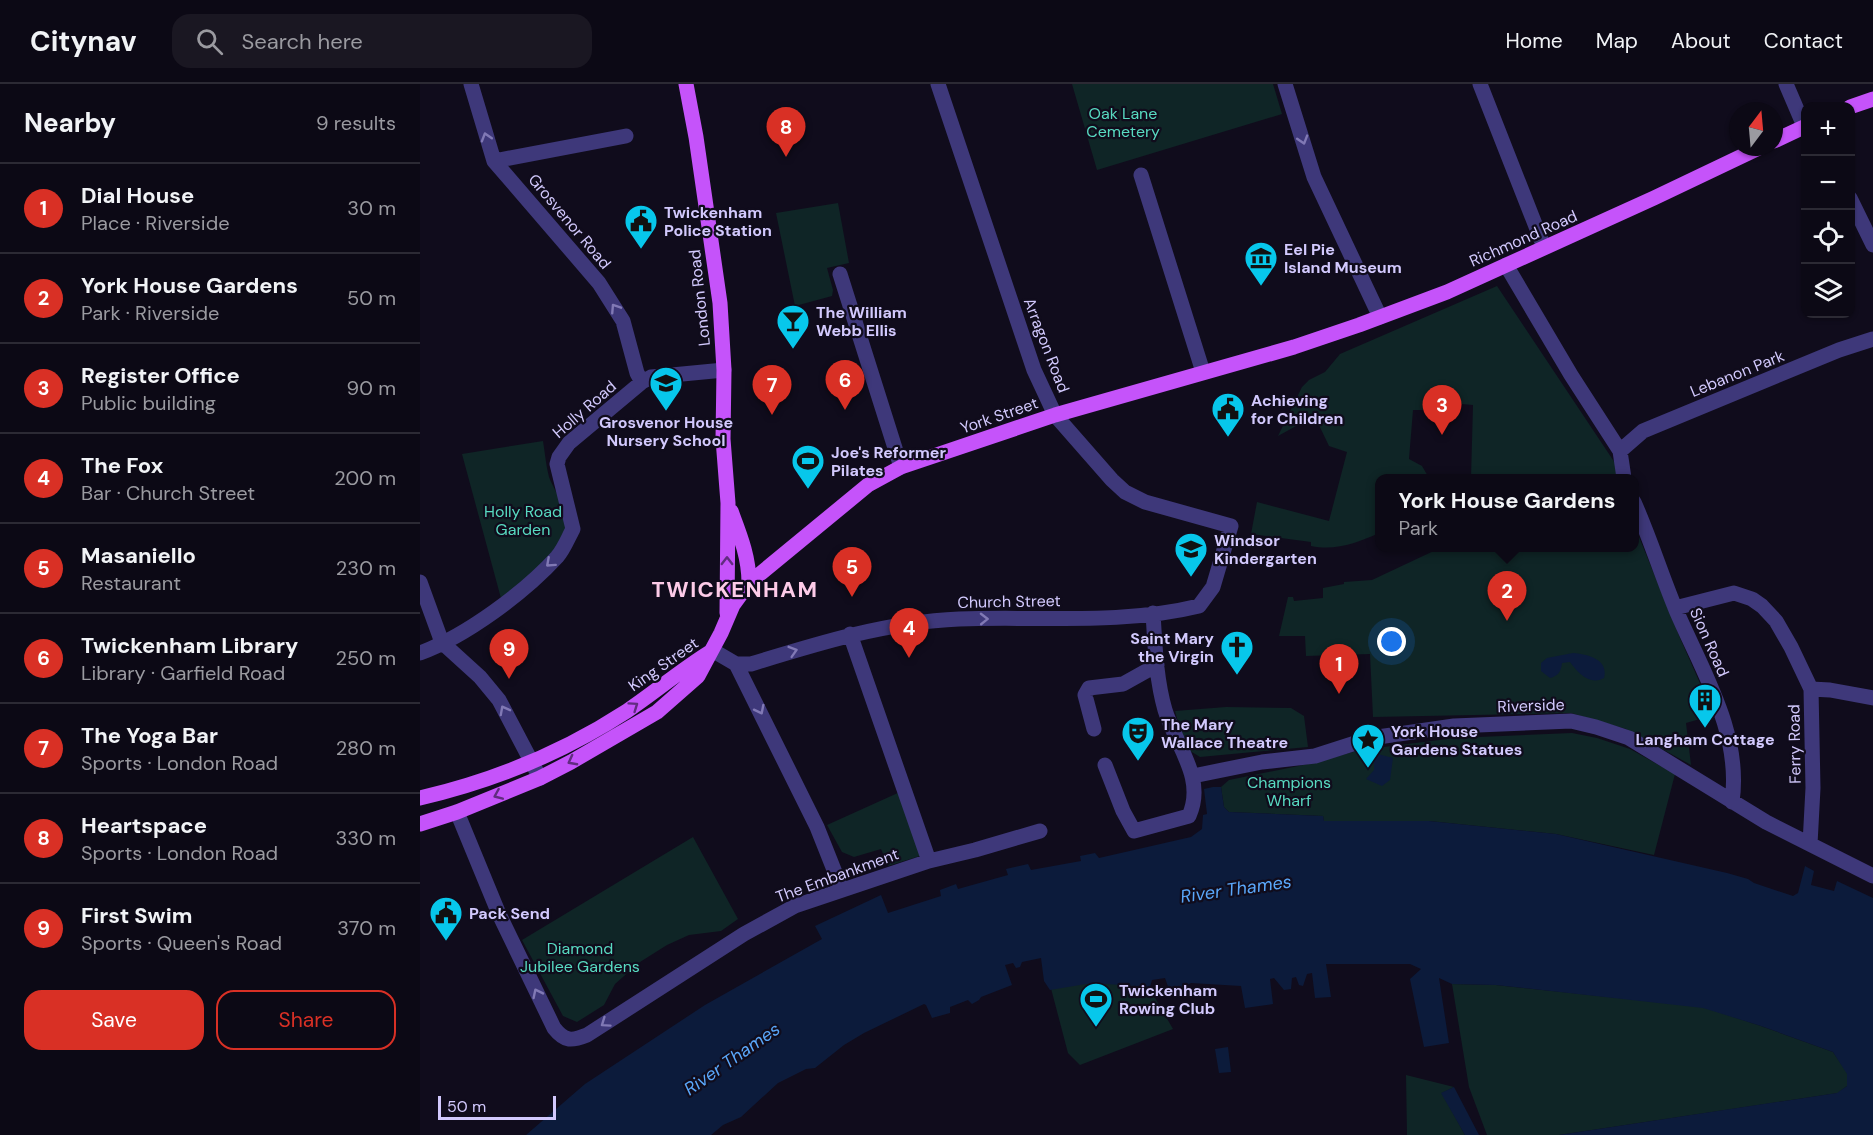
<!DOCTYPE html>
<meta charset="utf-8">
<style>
:root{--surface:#0c0915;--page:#1a1722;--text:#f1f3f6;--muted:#9a9aa0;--line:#2c2a34;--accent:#d93025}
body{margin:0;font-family:"DM Sans",sans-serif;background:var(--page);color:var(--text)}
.controls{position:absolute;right:18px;top:18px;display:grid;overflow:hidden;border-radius:12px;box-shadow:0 2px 4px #0004}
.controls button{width:54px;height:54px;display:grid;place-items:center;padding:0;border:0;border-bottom:2px solid var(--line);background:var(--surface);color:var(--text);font:30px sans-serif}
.compass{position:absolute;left:1309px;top:18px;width:54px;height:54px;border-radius:50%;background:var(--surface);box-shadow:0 2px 4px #0004;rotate:16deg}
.scale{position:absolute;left:18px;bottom:15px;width:118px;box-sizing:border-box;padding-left:6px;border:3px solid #d2c9fd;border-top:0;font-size:16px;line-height:21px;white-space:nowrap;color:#d2c9fd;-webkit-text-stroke:4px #100c1c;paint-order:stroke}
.you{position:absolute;left:972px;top:558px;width:21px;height:21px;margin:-15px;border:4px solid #fff;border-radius:50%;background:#1a73e8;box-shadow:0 0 0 9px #1a73e833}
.badge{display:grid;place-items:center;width:39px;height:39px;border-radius:50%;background:var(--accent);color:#fff;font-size:20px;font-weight:700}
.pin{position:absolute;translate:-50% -50px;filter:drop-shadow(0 2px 3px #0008)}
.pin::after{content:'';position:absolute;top:32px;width:21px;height:18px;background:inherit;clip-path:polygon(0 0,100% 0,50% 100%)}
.popup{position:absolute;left:955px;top:390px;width:264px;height:78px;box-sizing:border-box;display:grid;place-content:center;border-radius:12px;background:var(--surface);filter:drop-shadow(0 2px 4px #0005);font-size:20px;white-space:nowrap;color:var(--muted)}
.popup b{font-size:22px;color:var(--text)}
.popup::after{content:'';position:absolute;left:50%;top:100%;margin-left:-12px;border:12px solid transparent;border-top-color:var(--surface)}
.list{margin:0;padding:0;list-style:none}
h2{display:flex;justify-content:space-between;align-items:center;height:78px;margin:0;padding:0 24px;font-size:26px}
h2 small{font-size:20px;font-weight:400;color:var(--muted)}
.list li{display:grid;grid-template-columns:39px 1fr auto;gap:18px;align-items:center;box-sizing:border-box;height:90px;padding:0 24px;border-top:2px solid var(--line)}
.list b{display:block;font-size:22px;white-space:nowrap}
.list p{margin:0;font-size:20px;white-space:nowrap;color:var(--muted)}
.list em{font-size:20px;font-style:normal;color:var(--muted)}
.actions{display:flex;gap:12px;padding:18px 24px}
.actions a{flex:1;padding:14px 0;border:2px solid var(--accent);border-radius:18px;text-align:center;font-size:21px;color:var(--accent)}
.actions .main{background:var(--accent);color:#fff}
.icon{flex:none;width:33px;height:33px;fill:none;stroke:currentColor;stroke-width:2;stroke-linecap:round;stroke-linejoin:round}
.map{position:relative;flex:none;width:1453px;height:1051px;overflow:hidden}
header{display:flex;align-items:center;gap:36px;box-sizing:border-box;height:84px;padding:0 30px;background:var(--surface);border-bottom:2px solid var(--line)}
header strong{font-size:28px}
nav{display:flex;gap:33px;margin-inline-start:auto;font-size:21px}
.search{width:420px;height:54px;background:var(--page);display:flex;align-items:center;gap:15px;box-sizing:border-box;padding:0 21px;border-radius:18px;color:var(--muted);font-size:22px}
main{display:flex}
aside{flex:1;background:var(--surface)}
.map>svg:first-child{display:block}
.green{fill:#0f2526}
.water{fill:#0c1b3b}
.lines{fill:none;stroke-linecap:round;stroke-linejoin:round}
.minor{stroke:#3e387a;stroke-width:15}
.primary{stroke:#c553fa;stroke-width:15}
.oneway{stroke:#8179b5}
.oneway2{stroke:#612c80}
.labels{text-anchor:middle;stroke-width:4.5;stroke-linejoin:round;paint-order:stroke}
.park-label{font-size:16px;fill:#58dac1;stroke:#100c1c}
.poi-label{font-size:16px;font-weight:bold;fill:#d2c9fd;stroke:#100c1c;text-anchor:start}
.street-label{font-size:16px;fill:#d2c9fd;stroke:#100c1c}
.water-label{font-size:18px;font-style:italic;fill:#5aa7fa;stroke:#100c1c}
.district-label{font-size:22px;font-weight:bold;letter-spacing:1.5px;fill:#fdcbe8;stroke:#100c1c}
</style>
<header>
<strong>Citynav</strong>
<div class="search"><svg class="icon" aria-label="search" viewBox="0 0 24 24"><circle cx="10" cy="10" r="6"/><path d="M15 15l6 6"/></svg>Search here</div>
<nav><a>Home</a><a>Map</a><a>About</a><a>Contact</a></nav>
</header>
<main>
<aside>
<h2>Nearby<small>9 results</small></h2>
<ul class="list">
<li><span class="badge">1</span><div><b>Dial House</b><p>Place · Riverside</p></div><em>30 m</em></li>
<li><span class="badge">2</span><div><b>York House Gardens</b><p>Park · Riverside</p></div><em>50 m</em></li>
<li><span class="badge">3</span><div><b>Register Office</b><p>Public building</p></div><em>90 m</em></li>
<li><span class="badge">4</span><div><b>The Fox</b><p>Bar · Church Street</p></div><em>200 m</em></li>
<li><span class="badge">5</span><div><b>Masaniello</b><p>Restaurant</p></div><em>230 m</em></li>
<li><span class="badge">6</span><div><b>Twickenham Library</b><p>Library · Garfield Road</p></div><em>250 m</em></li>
<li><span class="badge">7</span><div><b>The Yoga Bar</b><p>Sports · London Road</p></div><em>280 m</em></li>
<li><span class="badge">8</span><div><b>Heartspace</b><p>Sports · London Road</p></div><em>330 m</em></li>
<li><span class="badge">9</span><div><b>First Swim</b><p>Sports · Queen's Road</p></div><em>370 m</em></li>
</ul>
<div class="actions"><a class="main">Save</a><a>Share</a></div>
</aside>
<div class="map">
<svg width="1453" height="1051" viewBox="0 0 1453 1051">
<rect width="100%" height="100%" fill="#100c1c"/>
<path class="green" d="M652 0H853L862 30 677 86Z
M418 119 429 179 407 184 413 206 412 212 375 222 356 129Z
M1077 202 1195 379 1198 394H1051L1053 321 1019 318V322L1007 321 1006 326H993L989 375 1002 382 1009 394H960L959 449C937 459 916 467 891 462V458L831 450 837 418 909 437 927 368 909 362 898 339 887 336 858 352 882 303 889 296 905 288 920 270Z
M123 357C125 369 126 382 129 393 134 406 144 419 146 432 152 462 102 499 82 518L42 370Z
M1215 443 1260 554 1294 631 1266 639 1271 681 1206 645 1151 629 953 633 950 570 886 572 885 552H859L868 513H873L874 517 903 514V504L924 500V498L952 496 1020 464H1214Z
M806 623 871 624 884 632 888 663 780 673 767 665 763 656 755 627Z
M1152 649 1177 654 1210 665 1255 690 1234 771 1136 750 1009 737H904L903 732 809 728 804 723 801 703 809 696 893 679 940 666 1035 654Z
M480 708 500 772 468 782 461 765 434 773 422 768 407 741Z
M273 753 318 835 301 847 269 851 247 861 220 878 195 900 184 921 157 938 143 932 102 856Z
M623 874 715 879 753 945 660 981 648 969Z
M1032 900 1076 901 1283 923 1341 942 1413 968 1428 990 1427 1002 1418 1009 1139 1051H1067L1049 1003Z
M986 991 1034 1003 1022 1009 1045 1051H987Z"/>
<path class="water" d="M1153 569C1167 570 1189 575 1184 594 1170 602 1158 589 1150 578L1142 579C1141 588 1138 592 1130 594L1121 587V579L1127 574Z
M954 669 973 674 970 696 962 702 946 695 954 686V677L942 674 943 670Z
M793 703H801L804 723 809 728 903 732 904 737H1009L1136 750 1307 789 1328 795 1334 799 1373 812 1378 809 1385 782 1394 787 1391 801 1414 807 1417 797 1453 814V1051H1139L1417 1009 1427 1002V990L1413 968 1341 942 1283 924 1076 901 1032 900 1019 894 1029 959 1004 963 990 895 1001 885 990 880H906L911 913 895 914 892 889 887 890 883 902 879 901 876 893 872 894 871 905 864 906 854 894 850 895 853 920 825 924 821 902 771 899 767 901 763 911H751L745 894 732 896 730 903 672 899 630 906 624 897 621 874 602 878 600 883 596 884 593 879 585 881 592 901 561 913 559 916 552 920 548 916 530 923V929L512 934 506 921 504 920 444 949 424 961 395 984 386 985 358 999 321 1033 303 1041 291 1051H106L165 1000 285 921 402 855 395 842 461 811 468 829 521 812 520 806 536 800 538 805 588 791 586 785 608 780 611 786 661 777 660 772 675 769 679 774 771 753 782 745 783 731 787 730 784 705Z
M808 963 811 988 799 989 795 965Z
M1034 1003 1059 1051H1045L1021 1009Z"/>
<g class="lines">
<path class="minor" d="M51 0 74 77 179 199 203 237 217 289 222 298
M865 0 894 93 960 233
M1060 0 1124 163
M1366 0 1384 42
M74 77 206 52
M721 91 783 288
M1430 114 1453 161
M1086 181 1151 291 1200 367 1204 394
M420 190 481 383
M1200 367 1223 347 1419 266 1453 255
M1214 418C1230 454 1241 490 1256 526 1282 587 1322 649 1312 718
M0 498 20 553 27 563 60 593 79 616 120 694
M1255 524 1314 509 1332 515 1342 522 1356 537 1371 563 1391 605 1393 704 1390 760
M430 550 509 777
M292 566 316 580 397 743 422 806
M0 569C46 552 104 509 137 473 144 465 148 454 153 445L137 380 139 373 149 359 222 298 231 293 304 286
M316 580H331C399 559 467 538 539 535 618 532 702 541 779 522L793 503 811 442 725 418 705 408 692 396 635 331 614 286 518 0
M1391 605 1410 606 1453 614
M674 645 665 611 669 604 703 600 737 581
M685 681 703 727 714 747 769 732C786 694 756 662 745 626 736 595 735 561 733 529
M773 692 842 678 895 672 951 654 1034 642 1151 637 1176 643 1209 654 1346 738 1453 792
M37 728 79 830 134 944C145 958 152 957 167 951L324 850 375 822 509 777 555 766 620 747"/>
<path class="primary" d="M266 0 276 53 300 219 304 286 303 355 308 419 307 529
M1430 23 1453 15
M1354 57 1386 42
M311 427C320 451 329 473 329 499
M0 714C73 697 144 668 207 627 235 608 261 586 290 568
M0 740 37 728 120 694 151 678 237 628 278 592 301 549 313 521 329 499 448 401 481 383 635 331 874 263 939 241 1027 208 1234 114 1341 63"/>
</g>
<defs><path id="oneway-chevron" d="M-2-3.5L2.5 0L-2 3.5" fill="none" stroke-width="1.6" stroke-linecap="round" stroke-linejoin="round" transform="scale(1.5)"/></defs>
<g class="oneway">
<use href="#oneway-chevron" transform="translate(66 53) rotate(-107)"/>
<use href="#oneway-chevron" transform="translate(883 56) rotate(73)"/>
<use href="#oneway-chevron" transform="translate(195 224) rotate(-123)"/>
<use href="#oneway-chevron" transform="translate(130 479) rotate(138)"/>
<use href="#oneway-chevron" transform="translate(564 535) rotate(-1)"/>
<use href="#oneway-chevron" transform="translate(373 567) rotate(-17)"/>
<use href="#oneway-chevron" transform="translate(84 626) rotate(-118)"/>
<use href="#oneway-chevron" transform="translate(340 626) rotate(63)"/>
<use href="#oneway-chevron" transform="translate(117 909) rotate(-116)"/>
<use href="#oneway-chevron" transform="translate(185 939) rotate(145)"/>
</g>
<g class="oneway2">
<use href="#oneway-chevron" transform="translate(307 477) rotate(-90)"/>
<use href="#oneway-chevron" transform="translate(214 622) rotate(-35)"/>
<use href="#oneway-chevron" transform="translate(152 677) rotate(152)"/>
<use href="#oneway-chevron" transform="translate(78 711) rotate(157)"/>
</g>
<defs>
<g id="civic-pin" transform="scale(1.725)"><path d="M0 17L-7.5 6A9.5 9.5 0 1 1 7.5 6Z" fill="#07c7eb" stroke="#100c1c"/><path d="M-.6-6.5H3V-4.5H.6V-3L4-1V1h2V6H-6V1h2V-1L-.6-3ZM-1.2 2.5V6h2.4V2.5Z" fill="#111"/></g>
<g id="museum-pin" transform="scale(1.725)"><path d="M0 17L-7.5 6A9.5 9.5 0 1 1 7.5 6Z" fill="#07c7eb" stroke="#100c1c"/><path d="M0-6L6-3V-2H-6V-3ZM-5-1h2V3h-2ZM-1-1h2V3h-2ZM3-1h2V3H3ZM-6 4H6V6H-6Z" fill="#111"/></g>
<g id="bar-pin" transform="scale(1.725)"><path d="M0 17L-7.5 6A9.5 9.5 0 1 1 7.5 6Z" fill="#07c7eb" stroke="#100c1c"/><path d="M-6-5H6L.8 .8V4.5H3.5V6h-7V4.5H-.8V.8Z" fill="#111"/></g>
<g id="school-pin" transform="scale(1.725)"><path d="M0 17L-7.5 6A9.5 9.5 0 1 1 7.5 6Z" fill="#07c7eb" stroke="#100c1c"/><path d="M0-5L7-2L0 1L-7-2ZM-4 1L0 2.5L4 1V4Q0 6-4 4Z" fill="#111"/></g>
<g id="stadium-pin" transform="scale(1.725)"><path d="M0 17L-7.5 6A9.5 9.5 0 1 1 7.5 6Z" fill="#07c7eb" stroke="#100c1c"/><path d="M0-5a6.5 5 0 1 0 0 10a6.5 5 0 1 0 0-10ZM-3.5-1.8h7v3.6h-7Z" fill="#111"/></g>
<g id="church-pin" transform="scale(1.725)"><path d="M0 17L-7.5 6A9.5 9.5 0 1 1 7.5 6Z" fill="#07c7eb" stroke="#100c1c"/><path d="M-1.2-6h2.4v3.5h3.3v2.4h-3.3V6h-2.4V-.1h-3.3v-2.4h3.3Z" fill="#111"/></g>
<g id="building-pin" transform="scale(1.725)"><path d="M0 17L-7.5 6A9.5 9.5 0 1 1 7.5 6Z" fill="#07c7eb" stroke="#100c1c"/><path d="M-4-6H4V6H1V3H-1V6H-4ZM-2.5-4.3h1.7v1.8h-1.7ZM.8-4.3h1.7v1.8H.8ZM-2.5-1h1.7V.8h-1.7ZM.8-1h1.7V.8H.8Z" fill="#111"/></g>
<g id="theatre-pin" transform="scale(1.725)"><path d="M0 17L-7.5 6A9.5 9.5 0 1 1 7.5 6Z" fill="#07c7eb" stroke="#100c1c"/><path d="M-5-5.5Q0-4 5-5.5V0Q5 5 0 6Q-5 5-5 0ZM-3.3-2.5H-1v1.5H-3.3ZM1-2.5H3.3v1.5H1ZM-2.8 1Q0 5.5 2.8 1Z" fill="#111"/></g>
<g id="sight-pin" transform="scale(1.725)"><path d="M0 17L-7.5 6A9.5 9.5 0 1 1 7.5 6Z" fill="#07c7eb" stroke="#100c1c"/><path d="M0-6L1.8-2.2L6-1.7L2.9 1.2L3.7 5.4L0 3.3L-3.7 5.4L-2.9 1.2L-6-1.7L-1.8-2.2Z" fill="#111"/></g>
</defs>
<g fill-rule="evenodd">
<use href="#civic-pin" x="221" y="137"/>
<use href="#museum-pin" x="841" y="174"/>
<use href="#bar-pin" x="373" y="237"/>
<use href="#school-pin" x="246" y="299"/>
<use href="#civic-pin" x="808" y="325"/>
<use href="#stadium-pin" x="388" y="377"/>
<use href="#school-pin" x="771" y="465"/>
<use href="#church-pin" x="817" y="563"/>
<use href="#building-pin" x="1285" y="616"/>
<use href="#theatre-pin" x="718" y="649"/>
<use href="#sight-pin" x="948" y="656"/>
<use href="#civic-pin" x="26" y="829"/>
<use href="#stadium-pin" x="676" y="915"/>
</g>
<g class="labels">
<g class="park-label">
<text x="703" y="35">Oak Lane<tspan x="703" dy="18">Cemetery</tspan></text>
<text x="103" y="433">Holly Road<tspan x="103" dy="18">Garden</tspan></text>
<text x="869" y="704">Champions<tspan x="869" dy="18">Wharf</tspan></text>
<text x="160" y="870">Diamond<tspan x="160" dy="18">Jubilee Gardens</tspan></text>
</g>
<g class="poi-label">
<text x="244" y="134">Twickenham<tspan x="244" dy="18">Police Station</tspan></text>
<text x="864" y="171">Eel Pie<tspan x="864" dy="18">Island Museum</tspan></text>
<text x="396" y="234">The William<tspan x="396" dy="18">Webb Ellis</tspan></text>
<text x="831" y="322">Achieving<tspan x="831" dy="18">for Children</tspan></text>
<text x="246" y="344" text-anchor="middle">Grosvenor House<tspan x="246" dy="18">Nursery School</tspan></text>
<text x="411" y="374">Joe's Reformer<tspan x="411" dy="18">Pilates</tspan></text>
<text x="794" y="462">Windsor<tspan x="794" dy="18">Kindergarten</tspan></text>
<text x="794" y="560" text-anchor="end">Saint Mary<tspan x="794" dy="18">the Virgin</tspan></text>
<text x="741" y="646">The Mary<tspan x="741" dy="18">Wallace Theatre</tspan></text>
<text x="971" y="653">York House<tspan x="971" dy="18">Gardens Statues</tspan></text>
<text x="1285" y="661" text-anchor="middle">Langham Cottage</text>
<text x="49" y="835">Pack Send</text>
<text x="699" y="912">Twickenham<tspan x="699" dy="18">Rowing Club</tspan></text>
</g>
<g class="street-label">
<text transform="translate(150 137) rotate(50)" y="6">Grosvenor Road</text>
<text transform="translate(1103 154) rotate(-24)" y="6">Richmond Road</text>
<text transform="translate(279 214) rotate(-96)" y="6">London Road</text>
<text transform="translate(627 261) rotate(69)" y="6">Arragon Road</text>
<text transform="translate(1317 289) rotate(-22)" y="6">Lebanon Park</text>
<text transform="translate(164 325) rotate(-41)" y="6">Holly Road</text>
<text transform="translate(579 331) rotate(-19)" y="6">York Street</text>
<text transform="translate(589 517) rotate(-1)" y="6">Church Street</text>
<text transform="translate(1290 558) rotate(66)" y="6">Sion Road</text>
<text transform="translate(243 580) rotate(-35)" y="6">King Street</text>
<text transform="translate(1111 621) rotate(-2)" y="6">Riverside</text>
<text transform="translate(1374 660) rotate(-91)" y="6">Ferry Road</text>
<text transform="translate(417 791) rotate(-20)" y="6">The Embankment</text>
</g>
<g class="water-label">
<text transform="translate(816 805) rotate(-8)" y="6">River Thames</text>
<text transform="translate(312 975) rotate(-35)" y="6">River Thames</text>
</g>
<g class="district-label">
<text x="315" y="513">TWICKENHAM</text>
</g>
</g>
</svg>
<div class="controls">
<button>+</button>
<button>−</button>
<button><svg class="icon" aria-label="locate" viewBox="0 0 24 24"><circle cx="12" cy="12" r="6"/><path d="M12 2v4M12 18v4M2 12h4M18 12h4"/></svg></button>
<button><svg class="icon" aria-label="layers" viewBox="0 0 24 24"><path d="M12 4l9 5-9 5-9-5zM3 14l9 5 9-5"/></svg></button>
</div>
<svg class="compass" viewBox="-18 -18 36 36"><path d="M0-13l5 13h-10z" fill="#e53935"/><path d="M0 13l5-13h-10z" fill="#9a9aa0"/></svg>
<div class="scale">50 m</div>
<div class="you"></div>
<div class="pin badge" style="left:919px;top:610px">1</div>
<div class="pin badge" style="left:1087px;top:537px">2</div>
<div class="popup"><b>York House Gardens</b>Park</div>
<div class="pin badge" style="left:1022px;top:351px">3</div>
<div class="pin badge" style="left:489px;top:574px">4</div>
<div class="pin badge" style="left:432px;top:513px">5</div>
<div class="pin badge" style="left:425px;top:326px">6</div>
<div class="pin badge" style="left:352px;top:331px">7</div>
<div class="pin badge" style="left:366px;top:73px">8</div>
<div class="pin badge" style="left:89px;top:595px">9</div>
</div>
</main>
